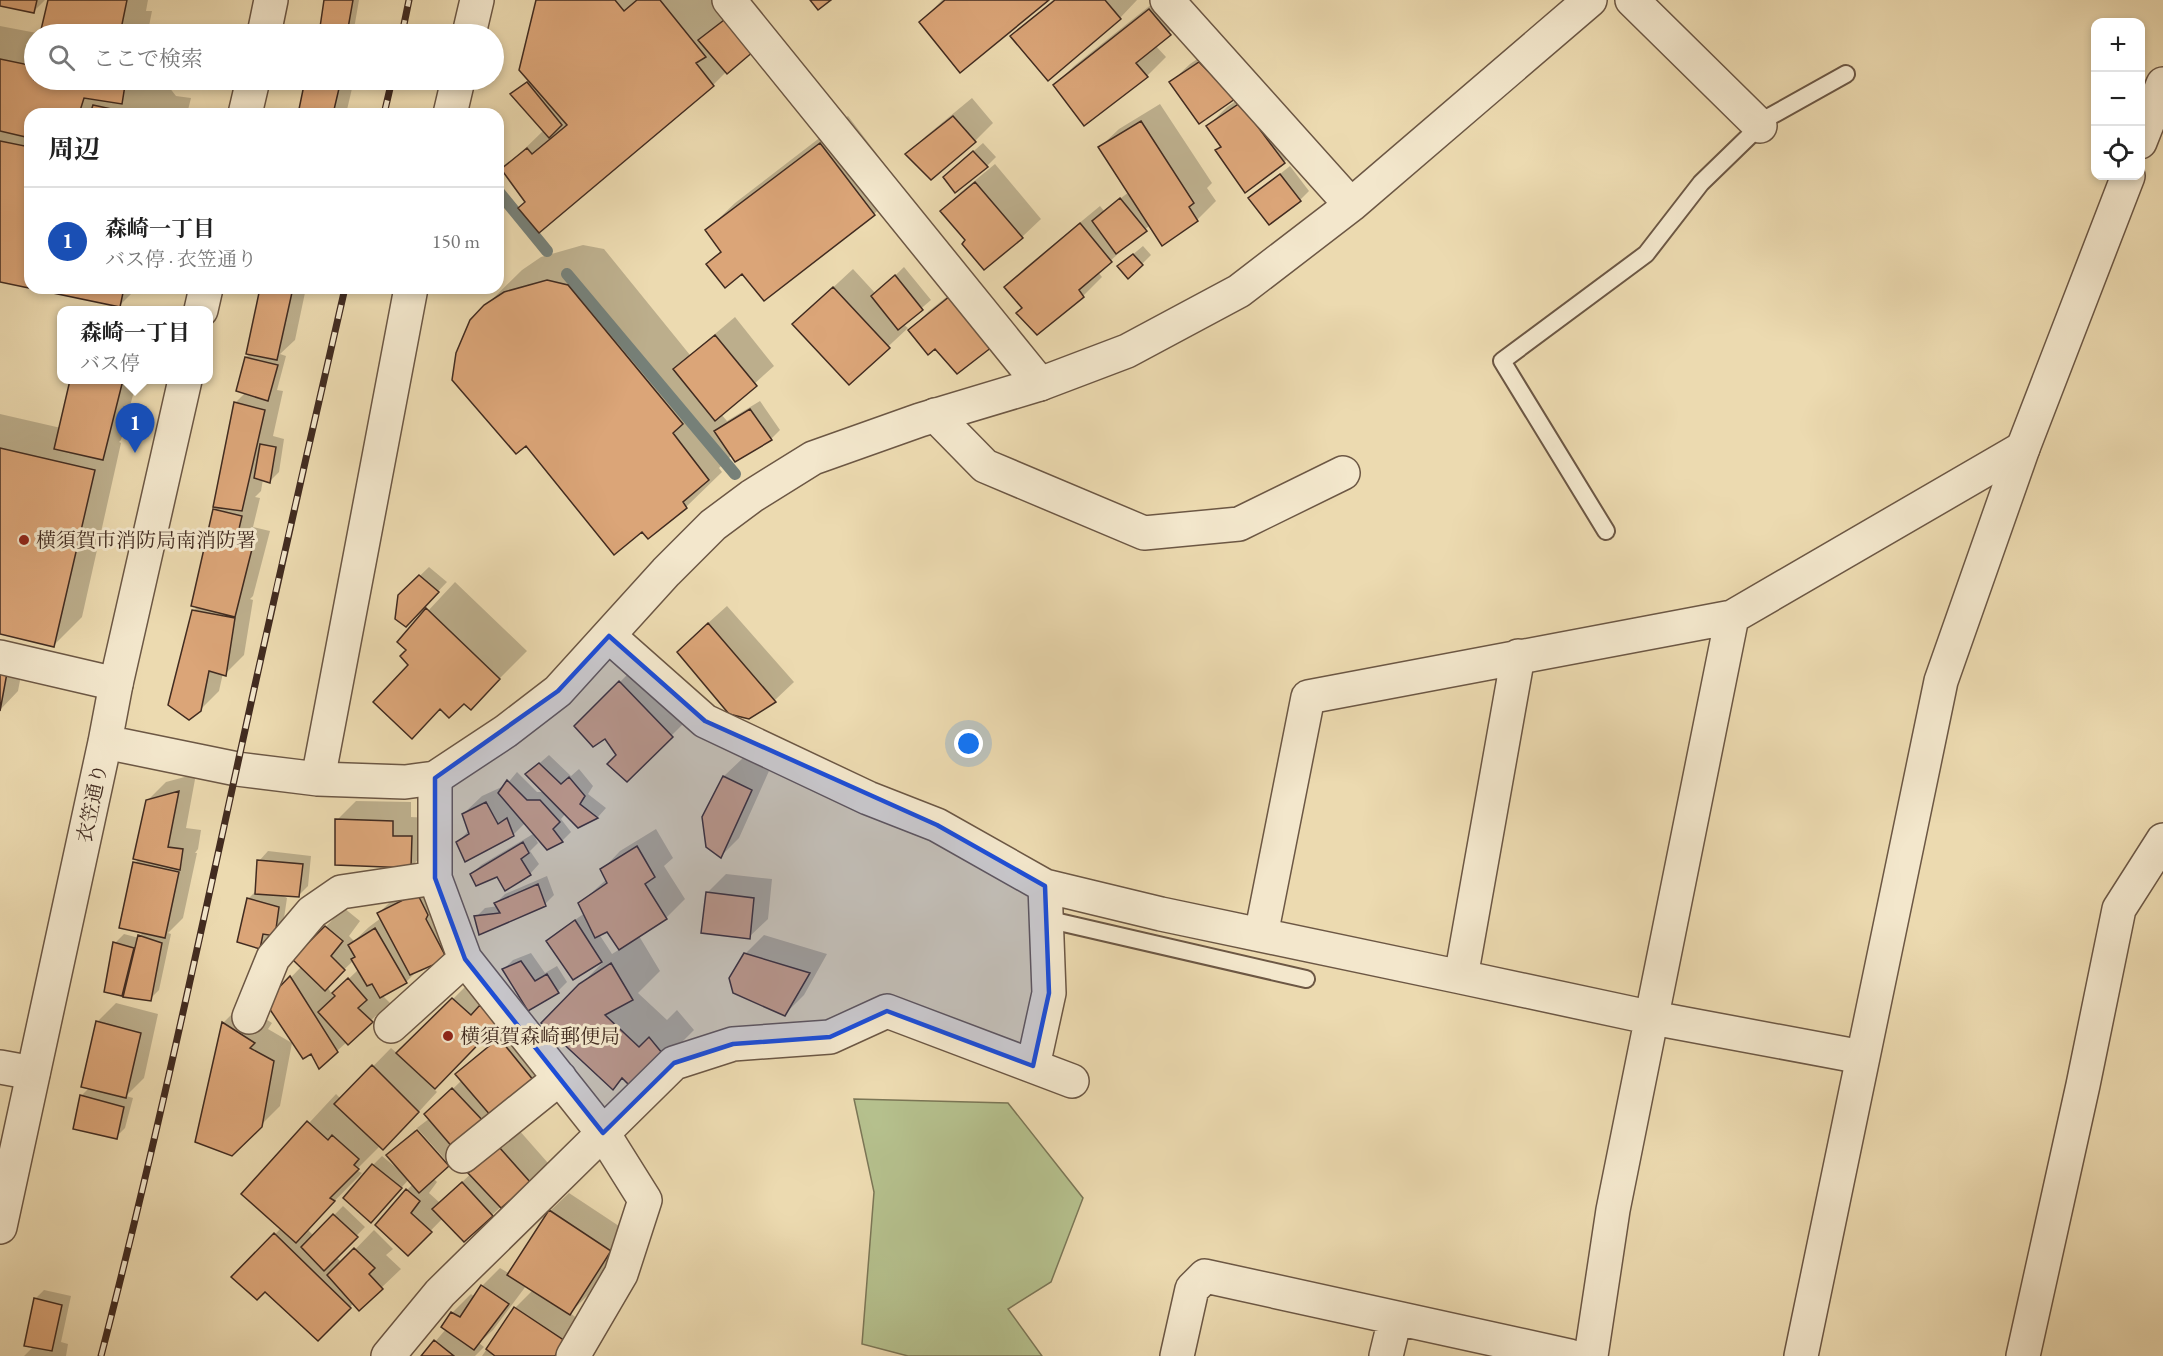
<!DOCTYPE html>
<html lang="ja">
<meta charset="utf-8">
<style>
:root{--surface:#fff;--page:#f2f2f2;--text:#222;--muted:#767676;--line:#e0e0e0;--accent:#b45309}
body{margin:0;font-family:"EB Garamond","Noto Serif JP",serif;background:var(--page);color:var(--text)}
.controls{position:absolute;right:18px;top:18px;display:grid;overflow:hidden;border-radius:12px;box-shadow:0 3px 9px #0003}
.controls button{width:54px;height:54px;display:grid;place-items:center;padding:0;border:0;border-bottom:2px solid var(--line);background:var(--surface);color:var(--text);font:30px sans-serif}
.you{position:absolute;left:969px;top:744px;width:21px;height:21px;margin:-15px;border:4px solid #fff;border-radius:50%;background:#1a73e8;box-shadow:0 0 0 9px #1a73e833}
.badge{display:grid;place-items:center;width:39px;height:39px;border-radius:50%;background:var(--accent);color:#fff;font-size:20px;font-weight:700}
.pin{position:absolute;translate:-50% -50px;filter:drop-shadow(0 2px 3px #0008)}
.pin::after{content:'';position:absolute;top:32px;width:21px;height:18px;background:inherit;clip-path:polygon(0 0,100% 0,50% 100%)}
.popup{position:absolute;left:57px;top:306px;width:156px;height:78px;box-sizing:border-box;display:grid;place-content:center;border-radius:12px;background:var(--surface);filter:drop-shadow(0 2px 4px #0005);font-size:20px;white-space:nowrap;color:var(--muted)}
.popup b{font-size:22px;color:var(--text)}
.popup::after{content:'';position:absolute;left:50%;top:100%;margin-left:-12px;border:12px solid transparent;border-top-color:var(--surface)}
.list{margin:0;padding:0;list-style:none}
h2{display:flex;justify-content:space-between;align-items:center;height:78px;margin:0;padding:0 24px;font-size:26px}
h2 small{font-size:20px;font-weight:400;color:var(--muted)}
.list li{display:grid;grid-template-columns:39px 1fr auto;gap:18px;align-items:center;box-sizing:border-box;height:108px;padding:0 24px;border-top:2px solid var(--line)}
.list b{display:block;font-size:22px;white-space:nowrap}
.list p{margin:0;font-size:20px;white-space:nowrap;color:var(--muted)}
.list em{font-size:20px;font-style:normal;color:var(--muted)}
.icon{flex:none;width:33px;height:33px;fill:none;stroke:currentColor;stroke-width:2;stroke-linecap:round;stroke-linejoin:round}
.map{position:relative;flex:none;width:2163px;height:1356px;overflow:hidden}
.search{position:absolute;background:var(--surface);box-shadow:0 3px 9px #0003;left:24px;top:24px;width:480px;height:66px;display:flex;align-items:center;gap:15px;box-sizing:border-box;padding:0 21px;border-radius:33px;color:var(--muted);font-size:22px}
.panel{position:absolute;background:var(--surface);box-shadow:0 3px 9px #0003;left:24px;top:108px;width:480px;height:186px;border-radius:18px}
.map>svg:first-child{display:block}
.green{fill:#b5c08d;stroke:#7b7656;stroke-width:1.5}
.shadow{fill:#0003;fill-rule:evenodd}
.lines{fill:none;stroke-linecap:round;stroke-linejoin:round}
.stream{stroke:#768078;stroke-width:12}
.building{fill:#dba578;stroke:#412b20;stroke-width:1.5}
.service-casing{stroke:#6c5744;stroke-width:20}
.minor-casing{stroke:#6c5744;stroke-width:36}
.tertiary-casing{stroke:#6c5744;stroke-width:36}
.service{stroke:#f3e7cc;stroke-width:16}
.minor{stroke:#f3e7cc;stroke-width:33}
.tertiary{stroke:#f3e7cc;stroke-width:33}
.rail-casing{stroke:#412b20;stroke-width:7}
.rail{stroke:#f3e7cc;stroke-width:4.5;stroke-dasharray:14;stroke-linecap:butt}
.marked{fill:#1d4ed8;fill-opacity:0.2;stroke:#1d4ed8;stroke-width:4.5;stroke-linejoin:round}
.poi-dot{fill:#8f2418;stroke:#f3e7cc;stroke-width:2}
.labels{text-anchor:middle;stroke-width:6;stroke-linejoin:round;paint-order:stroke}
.poi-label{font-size:20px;fill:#412b20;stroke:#f3e7cc;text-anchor:start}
.street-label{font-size:20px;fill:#412b20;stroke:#f3e7cc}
</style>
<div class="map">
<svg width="2163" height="1356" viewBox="0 0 2163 1356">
<rect width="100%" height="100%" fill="#ecdab0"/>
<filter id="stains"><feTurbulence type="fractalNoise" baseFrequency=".00333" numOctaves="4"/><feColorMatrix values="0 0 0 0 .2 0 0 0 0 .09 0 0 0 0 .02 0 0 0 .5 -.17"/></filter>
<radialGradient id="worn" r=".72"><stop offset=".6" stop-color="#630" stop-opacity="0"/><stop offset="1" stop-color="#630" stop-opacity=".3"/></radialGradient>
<path class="green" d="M854 1099 1008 1103 1083 1198 1051 1282 1008 1309 1042 1356H908L862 1344 874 1192Z"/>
<path class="shadow" d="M0 0H45L33 12 0 5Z
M49 0H148L146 11H152L149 26 180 33V34H42Z
M325 0H359L354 29 349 34H324Z
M537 0H724L727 71 713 85 527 201 503 170 544 130 512 95 529 79Z
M942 0H1047L921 22Z
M1053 0H1137L1120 18 1013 37Z
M1157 0 1188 15 1155 45 1166 57 1147 76 1085 124 1055 85 1074 66Z
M0 26 42 34H34V80H167L165 82 176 96 191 98 187 114H30V287L0 280Z
M1219 44 1234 98 1171 82 1190 64Z
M307 80H354L346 114H300Z
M1259 85 1303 144 1284 162 1217 151 1222 146 1208 126 1227 107Z
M972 98 993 123 975 141 907 154 926 136Z
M1160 104 1212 183 1207 188 1216 201 1197 220 1162 244 1150 225 1098 272 1102 277 1083 296 1037 333 1024 307 1006 287 1025 268 1100 206 1104 211 1129 192 1100 147 1119 129Z
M848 116 902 187 874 214 708 264 722 250 707 230 735 203Z
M983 143 996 157 987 166 954 168Z
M995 164 1041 219 1022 237 967 240 942 211 961 192Z
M1290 166 1309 191 1300 200 1250 198Z
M583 245 604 249 690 355 735 317 774 366 721 414 727 421 760 401 780 430 771 439 732 455 719 468 722 472 686 507 471 320 522 270 541 257Z
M1143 246 1151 255 1142 264 1119 266Z
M904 267 931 300 903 324 908 328 849 383 813 306 853 269 876 294Z
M969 279 935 347 910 330 929 311Z
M36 288H137L119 306Z
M261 288H306L295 340 280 354 286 356 277 390 283 391 273 436 284 439 279 472 270 481 263 479 261 491 255 497 260 498 253 527 270 531 253 596 250 599 253 600 244 655 225 674 223 673 219 691 200 710 193 611 198 606 214 510 218 506 235 403 246 392V357L250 353Z
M72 380H137L121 440 119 442 121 443 82 617 54 645 0 632V414L61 428Z
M429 567 447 582 406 625 399 596Z
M455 582 527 651 498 680 463 702 441 708 412 737 408 650 399 642Z
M727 606 794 682 775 700 749 718 697 633Z
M0 649 25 654 18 691 0 710Z
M639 663 690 717 627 780 618 755 605 737 576 726Z
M549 755 571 776 579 769 593 786 588 794 606 808 598 817 578 826 566 813 561 819 571 832 562 841 525 823 513 835 458 842 469 830 463 814 482 796 506 785 517 772 537 792H545L527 774Z
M743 758 769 771 739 838 721 856 724 776Z
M196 774 186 828 201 830 198 849 195 853H197L183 918 168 933 171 934 159 990 150 999 127 990 122 995 115 943 124 934 139 938 143 932 135 863 139 859 147 801 166 782Z
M356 801 411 802V817L430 818 429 848 411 867 337 820Z
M656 829 673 858 664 866 685 899 666 918 639 936 660 971 638 993 667 1020 677 1010 694 1030 635 1089 624 1077 613 1088 543 1023 604 961 574 978 548 941 557 932 585 913 580 903 607 879 602 870 620 851ZM607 930 620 949 612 954 599 934Z
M533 834 538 843 530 851 539 864 530 874H472L481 865Z
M268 851 311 856 308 886 298 896 280 894 287 898 283 925 270 934 269 938 260 947 248 899 257 890 259 861Z
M726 874 772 879 768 919 749 937 707 893Z
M436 875 464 939 446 958 418 970 406 982 382 995 390 1003 337 1051H312L267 1002 302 966 294 959 344 908 360 921 349 936 354 941 369 927 381 918 379 913 397 895ZM354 960 359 969 334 993 337 995 334 998 327 986Z
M547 876 554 895 545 904 480 933 476 917 485 908 498 906 496 903 505 894Z
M764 935 827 954 804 995 785 1014 745 954Z
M531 953 545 973 557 966 567 982 558 991 504 969 513 960Z
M472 980 490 997 454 1069 434 1089 437 1092 402 1130 380 1146 356 1170 362 1173 307 1229 314 1236 343 1206 365 1227 336 1257 342 1263 374 1230 393 1249 386 1255 401 1269 359 1309 354 1303 318 1339 265 1290 234 1277 281 1228 243 1194 336 1094 341 1099 391 1048 398 1054Z
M116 1003 158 1014 144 1078 126 1096 133 1098 125 1128 116 1137 81 1096 89 1088 97 1022Z
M242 1004 272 1023 268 1029 292 1043 280 1106 231 1155 196 1141 223 1023Z
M518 1021 551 1061 449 1164 417 1128 430 1118 427 1114 462 1080 457 1074 476 1056Z
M518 1129 548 1163 492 1215 443 1218 408 1254 407 1190 413 1184 409 1179 380 1212 373 1165 382 1156 399 1170 400 1169 388 1156 415 1130 447 1166 433 1178 437 1182 429 1193 440 1203Z
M569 1193 628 1232 588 1295 570 1313 582 1322 560 1356H482L515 1308 533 1290 526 1286 493 1330 479 1343 484 1347 475 1356H423L446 1329 452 1313 471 1294 475 1297 482 1286 500 1268 510 1274 550 1211Z
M44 1290 71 1296 61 1342 68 1344 66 1356H24L34 1346 35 1299Z"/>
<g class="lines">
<path class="stream" d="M498 191 547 251
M567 274 735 474"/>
</g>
<path class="building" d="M0 0H37L34 13 0 6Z
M48 0H127L120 34H40Z
M324 0H353L347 34H319Z
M536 0H615L624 11 637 0H660L706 57 696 63 714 86 539 233 518 208 525 202 501 169 527 148 532 154 567 125 519 70Z
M810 0H831L818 10Z
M945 0H1049L960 73 919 22Z
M1055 0H1105L1121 19 1048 81 1010 36Z
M1149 9 1171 35 1136 63 1148 77 1084 126 1053 85Z
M728 17 754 51 727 74 698 40Z
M0 59 34 66V80H98L125 85 122 104 84 98 79 114H30V138L0 131Z
M1199 62 1235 99 1199 124 1169 82Z
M129 80H162L160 89Z
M305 80H341L333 114H298Z
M527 82 562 125 549 138 510 94Z
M1240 103 1285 163 1245 193 1215 150 1221 147 1206 126Z
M93 105 125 112 127 114H90Z
M953 116 976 142 931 180 905 154Z
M1141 121 1194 203 1189 207 1198 221 1162 246 1098 147Z
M0 141 30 147V288H124L120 307 0 282Z
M820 143 875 215 764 301 742 274 725 288 706 264 721 252 705 230Z
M973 151 988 167 955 193 943 177Z
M1280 174 1301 201 1269 225 1248 198Z
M975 182 1023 238 984 270 962 244 965 240 940 211Z
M1120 198 1147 231 1116 254 1092 221Z
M1080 223 1112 262 1079 290 1084 297 1037 335 1016 313 1022 308 1004 287Z
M1133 254 1143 265 1128 279 1117 266Z
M895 275 923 310 898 330 871 296Z
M547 280 568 285 683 424 673 433 709 480 683 502 687 508 648 539 642 532 614 555 526 446 516 454 452 380 456 353 470 320 484 305 504 292Z
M833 287 890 348 849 385 792 324Z
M260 288H293L277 360 246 354Z
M950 296 992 347 957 374 935 349 928 355 908 330Z
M715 335 757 386 715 421 673 369Z
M245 357 278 365 268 401 236 391Z
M70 380H123L103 460 54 449Z
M234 402 265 410 242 511 213 507Z
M750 409 772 440 735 462 714 431Z
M260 444 276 447 270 483 254 478Z
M0 448 95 470 54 647 0 634Z
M213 509 242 516 235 546 252 549 235 617 191 606Z
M419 575 439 592 406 627 395 619 398 595Z
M426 608 500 679 471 710 464 704 449 718 440 709 412 739 373 702 408 665 400 656 406 650 397 642Z
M192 610 235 618 226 676 209 671 201 711 189 720 168 705Z
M708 623 776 702 749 719 729 714 677 652Z
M0 671 7 673 0 711Z
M619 681 673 737 627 782 607 764 616 755 605 739 593 747 574 726Z
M539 763 561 784 569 777 585 796 580 804 598 818 578 828 525 774Z
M723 776 752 790 721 858 706 847 702 817Z
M507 780 527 800H540L560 822 553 829 563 842 547 850 498 793Z
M179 791 168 847 183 849 180 870 133 859 146 800Z
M486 802 498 824 507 818 514 836 465 862 456 842 469 834 462 814Z
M335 819 393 821V836H412L411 868 335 865Z
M523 842 529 853 521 859 531 875 505 891 497 877 476 886 470 874Z
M637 846 655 877 645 884 667 919 619 950 607 932 595 938 578 903 607 883 600 869Z
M257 860 303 864 299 897 255 894Z
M133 862 179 872 165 938 119 928Z
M538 884 546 906 479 935 474 916 500 913 494 903Z
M706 892 754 898 750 939 701 933Z
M417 893 428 915 426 919 447 959 410 975 377 913Z
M247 898 279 907 275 936 263 934 260 949 237 942Z
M575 920 602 962 573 980 546 941Z
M325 926 343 941 331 956 345 970 325 991 292 959Z
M375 928 407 983 380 998 372 984 367 986 351 959 355 957 348 945Z
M138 935 162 943 151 1001 123 997Z
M113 942 134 948 122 996 104 992Z
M744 953 810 973 785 1016 733 993 729 978Z
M521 961 535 981 547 974 559 993 528 1011 502 969Z
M611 963 633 1000 605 1015 639 1047 649 1037 667 1059 635 1091 622 1078 613 1090 541 1023 579 984Z
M290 976 338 1052 319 1069 311 1054 303 1059 265 1002Z
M348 978 367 1000 358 1008 373 1022 348 1045 318 1012 335 996 332 993Z
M452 998 471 1015 480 1005 499 1023 435 1089 396 1053Z
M96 1021 141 1033 126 1098 81 1087Z
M222 1022 255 1043 250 1048 274 1061 262 1127 232 1156 195 1142Z
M499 1038 534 1081 491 1116 455 1074Z
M372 1065 419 1112 383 1150 334 1104Z
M452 1088 485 1123 454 1149 424 1114Z
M80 1095 124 1107 117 1139 73 1129Z
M307 1121 328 1140 332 1135 359 1159 354 1165 359 1169 330 1198 335 1201 296 1243 241 1194Z
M417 1130 449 1166 419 1193 386 1155Z
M499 1147 531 1183 501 1208 468 1173Z
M372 1164 402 1188 371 1223 343 1198Z
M462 1182 493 1216 464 1242 432 1209Z
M406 1189 420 1201 411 1213 432 1232 408 1256 375 1225Z
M549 1210 611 1251 570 1315 507 1275Z
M333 1214 358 1237 324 1271 301 1247Z
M274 1233 351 1308 318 1341 265 1292 257 1300 231 1277Z
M354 1248 375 1268 369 1274 383 1289 359 1311 327 1275Z
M481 1285 509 1304 474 1350 441 1327 451 1312 460 1317Z
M34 1298 62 1305 52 1351 24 1346Z
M514 1307 565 1341 555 1356H495L486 1349Z
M434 1340 454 1356H421Z"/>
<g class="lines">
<g class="service-casing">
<path id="service" d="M1606 531 1502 361 1646 254 1701 183 1769 117 1846 74
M1046 919 1306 979"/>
</g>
<g class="minor-casing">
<path id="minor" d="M729 0 1040 384
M1632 0 1760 126
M935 415 985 466 1144 533 1239 524 1343 473
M609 636 705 721 868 798 937 825 1045 886 1161 914 1461 977
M1518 656 1461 977 1653 1018 1862 1057
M0 657 116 684
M1261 935 1308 697 1732 617 2023 448
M249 1017 273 958 312 912 341 892 435 878
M391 1026 465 959
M1033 1066 1049 993 1045 886
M0 1067 33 1073
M463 1156 560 1078
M388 1356 440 1293 603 1133 465 959 435 878V778
M573 1356 621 1274 645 1200 603 1133 674 1063 733 1044 830 1037 887 1011 1072 1081
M1177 1356 1192 1289 1205 1276 1570 1356
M1386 1356 1395 1319
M1591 1356 1613 1210 1732 617
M2023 1356 2083 1085 2119 909 2163 840"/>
</g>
<g class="tertiary-casing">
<path id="tertiary" d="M1167 0 1351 205
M264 34 271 0
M469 34 477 0
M245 114 253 80
M450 114 458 80
M2140 142 2163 84
M201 310 206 288
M105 742 237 769 318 779 405 782 435 778 506 731 558 691 666 572 713 525 752 496 813 458 920 420 1040 384 1127 351 1239 291 1351 205 1590 0
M318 779 411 288
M0 1227 105 742 116 684 185 380
M1801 1356 1941 681 2023 448 2128 176"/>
</g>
<use href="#service" class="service"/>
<use href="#minor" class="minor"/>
<use href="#tertiary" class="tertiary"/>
<g class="rail-casing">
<path id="rail" d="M402 34 409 0
M384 114 392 80
M101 1356C161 1125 209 892 261 658 288 535 317 411 345 288"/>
</g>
<use href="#rail" class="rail"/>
</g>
<path class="marked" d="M609 636 705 721 937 825 1045 886 1049 993 1033 1066 887 1011 830 1037 733 1044 674 1063 603 1133 465 959 435 878V778L558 691Z"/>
<g class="poi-dot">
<circle cx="24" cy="540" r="6"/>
<circle cx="448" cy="1036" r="6"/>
</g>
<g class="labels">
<g class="poi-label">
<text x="36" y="547">横須賀市消防局南消防署</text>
<text x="460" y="1043">横須賀森崎郵便局</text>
</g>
<g class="street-label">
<text transform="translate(92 803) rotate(-78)" y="7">衣笠通り</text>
</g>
</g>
<rect width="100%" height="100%" filter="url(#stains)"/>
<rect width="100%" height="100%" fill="url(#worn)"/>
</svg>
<div class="controls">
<button>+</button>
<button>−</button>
<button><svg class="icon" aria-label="locate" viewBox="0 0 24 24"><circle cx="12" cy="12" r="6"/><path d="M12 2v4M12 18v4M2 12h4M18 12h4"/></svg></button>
</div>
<div class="you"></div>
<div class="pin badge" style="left:135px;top:453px;background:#1a4fb4">1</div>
<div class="popup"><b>森崎一丁目</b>バス停</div>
<div class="search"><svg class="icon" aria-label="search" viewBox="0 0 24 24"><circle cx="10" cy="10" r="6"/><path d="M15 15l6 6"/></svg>ここで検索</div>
<section class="panel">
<h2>周辺<small></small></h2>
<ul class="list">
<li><span class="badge" style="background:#1a4fb4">1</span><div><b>森崎一丁目</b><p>バス停 · 衣笠通り</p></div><em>150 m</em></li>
</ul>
</section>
</div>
